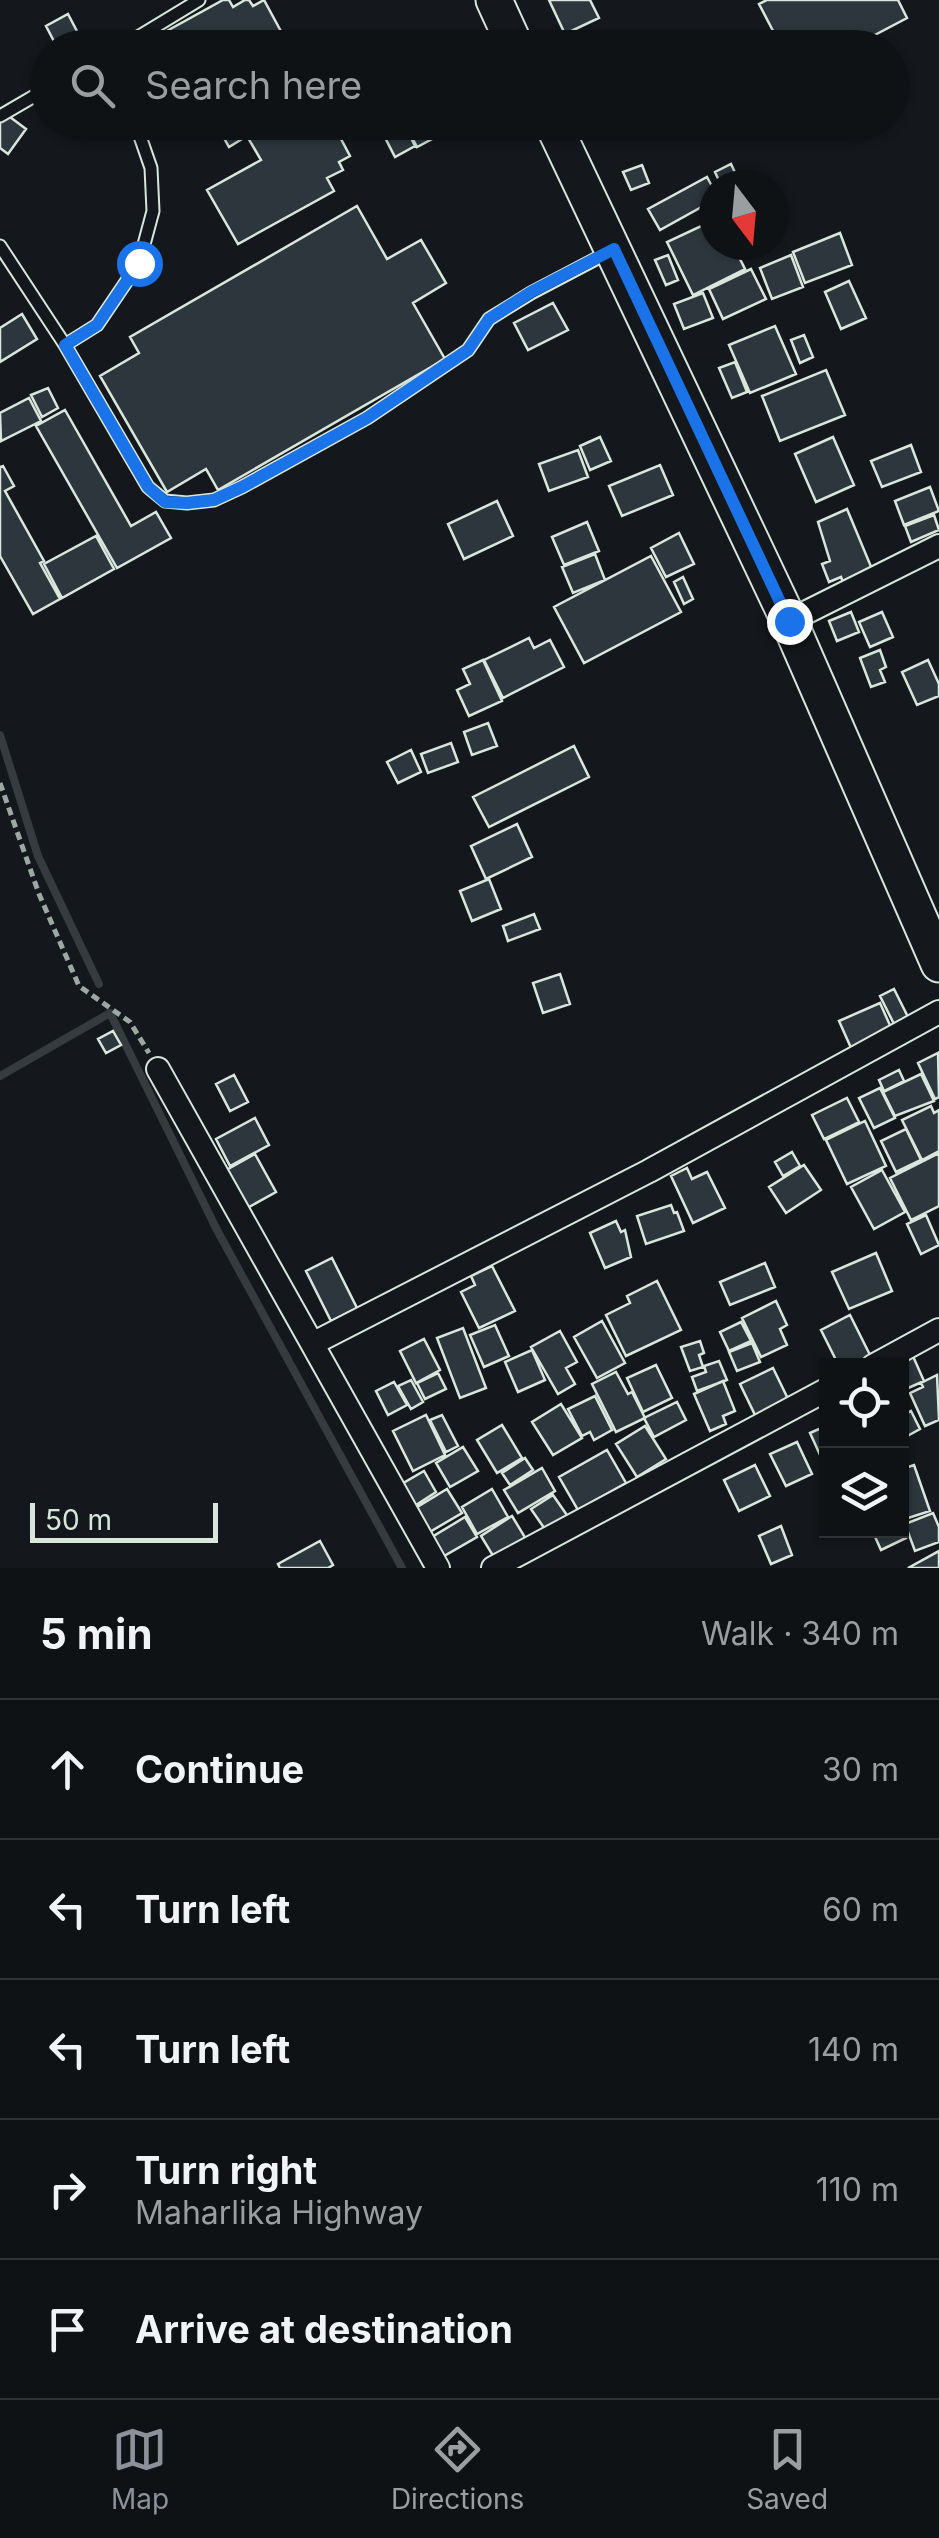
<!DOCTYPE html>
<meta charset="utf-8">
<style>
:root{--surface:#0f1215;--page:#1d2022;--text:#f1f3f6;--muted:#9b9ea0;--line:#2f3234;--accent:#8c9099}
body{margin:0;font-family:Inter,sans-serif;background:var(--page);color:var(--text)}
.controls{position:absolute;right:30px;bottom:30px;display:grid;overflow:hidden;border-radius:0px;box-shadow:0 2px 8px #0004}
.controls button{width:90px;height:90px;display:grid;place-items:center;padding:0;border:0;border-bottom:2px solid var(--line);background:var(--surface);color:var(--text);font:50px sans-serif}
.compass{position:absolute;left:699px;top:170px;width:90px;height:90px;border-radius:50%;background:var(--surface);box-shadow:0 2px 8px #0004;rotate:164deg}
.scale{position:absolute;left:30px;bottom:25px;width:188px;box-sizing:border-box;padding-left:10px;border:5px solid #d8e6dc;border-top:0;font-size:28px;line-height:35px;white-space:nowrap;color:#d8e6dc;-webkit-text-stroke:8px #14181c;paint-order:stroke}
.stop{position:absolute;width:30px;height:30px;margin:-22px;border:8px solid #1a73e8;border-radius:50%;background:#fff}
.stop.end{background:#1a73e8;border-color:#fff;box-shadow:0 2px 10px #0008}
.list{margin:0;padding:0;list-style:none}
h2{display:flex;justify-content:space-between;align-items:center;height:130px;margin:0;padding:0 40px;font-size:42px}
h2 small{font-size:32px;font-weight:400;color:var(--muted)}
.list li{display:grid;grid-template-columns:65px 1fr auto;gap:30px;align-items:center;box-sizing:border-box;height:140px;padding:0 40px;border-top:2px solid var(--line)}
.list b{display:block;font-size:38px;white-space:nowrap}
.list p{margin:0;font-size:32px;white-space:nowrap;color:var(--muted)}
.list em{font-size:32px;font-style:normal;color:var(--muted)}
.icon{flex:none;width:55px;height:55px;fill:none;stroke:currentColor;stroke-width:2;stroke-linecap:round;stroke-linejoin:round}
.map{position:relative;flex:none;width:939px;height:1568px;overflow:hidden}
.search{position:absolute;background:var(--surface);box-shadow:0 2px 8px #0004;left:30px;right:30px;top:30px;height:110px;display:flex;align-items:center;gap:25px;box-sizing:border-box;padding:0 35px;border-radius:55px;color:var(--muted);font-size:38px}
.sheet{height:830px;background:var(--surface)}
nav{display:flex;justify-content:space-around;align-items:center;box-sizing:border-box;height:140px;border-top:2px solid var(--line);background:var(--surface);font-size:28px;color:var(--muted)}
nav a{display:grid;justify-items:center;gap:5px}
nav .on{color:var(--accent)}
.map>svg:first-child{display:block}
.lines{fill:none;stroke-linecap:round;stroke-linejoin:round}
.stream{stroke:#363b3e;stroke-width:8}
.building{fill:#2c363c;stroke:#d8e6dc;stroke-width:2.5}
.lane-casing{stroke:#d8e6dc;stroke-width:15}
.street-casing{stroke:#d8e6dc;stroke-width:26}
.primary-casing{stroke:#d8e6dc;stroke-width:39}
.path{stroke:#9da8a2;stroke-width:5;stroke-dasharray:8 5;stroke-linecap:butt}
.lane{stroke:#14181c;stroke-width:11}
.street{stroke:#14181c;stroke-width:22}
.primary{stroke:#14181c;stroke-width:35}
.route{stroke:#1a73e8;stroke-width:12}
</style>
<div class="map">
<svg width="939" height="1568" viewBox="0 0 939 1568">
<rect width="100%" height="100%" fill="#14181c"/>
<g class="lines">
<path class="stream" d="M0 735 38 856 99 984
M0 1076 110 1013 217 1230 402 1568"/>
</g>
<path class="building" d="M223 0H229L233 7 245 0H249L253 6 264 0 290 48H136Z
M549 0H590L599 18 565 34Z
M767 0H898L907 18 850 48H782L759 4Z
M68 14 79 35 57 47 46 26Z
M6 114 26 129 8 154 0 148V122Z
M215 122H332L350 156 339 162 343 170 327 178 334 191 238 244 207 190 261 160 247 136 229 147Z
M377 122H403L415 146 395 157Z
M404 122H448L451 129 417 147Z
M731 164 740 183 721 185 715 172Z
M642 165 649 183 631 190 623 172Z
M707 177 714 190V200L660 230 648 209Z
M357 206 387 259 421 240 446 283 413 303 445 359 218 490 206 469 167 492 100 376 139 353 130 337Z
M714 220V245H733L745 269 693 295 667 242Z
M840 233 852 265 805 283 793 252Z
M668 255 678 280 666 285 655 260Z
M791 255 803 287 772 299 760 268Z
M751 269 766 299 723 319 709 289Z
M849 281 866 318 841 329 825 292Z
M703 293 713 318 684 329 674 304Z
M553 303 568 330 528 350 514 323Z
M22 314 37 339 0 362V328Z
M775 326 796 374 750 393 729 345Z
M804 335 813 357 800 363 791 340Z
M735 362 747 392 732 398 719 368Z
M826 370 845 415 780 441 762 396Z
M48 388 58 408 42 417 31 395Z
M29 398 41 421 1 441 0 413Z
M65 410 131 526 156 512 171 538 117 568 36 426Z
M600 437 611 461 590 470 580 446Z
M833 437 854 485 816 502 795 454Z
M911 445 921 472 882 487 871 461Z
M578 450 588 477 549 491 539 464Z
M660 465 673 495 622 516 609 486Z
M3 466 14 486 5 491 44 561 40 563 60 599 33 614 0 556V467Z
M930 487 939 511 904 525 895 501Z
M497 501 513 536 464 559 448 524Z
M847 509 872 569 843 582 841 577 829 582 822 564 830 561 818 522Z
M934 515 939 530 911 542 905 526Z
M587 522 599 551 564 565 552 537Z
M679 533 694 564 666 577 651 548Z
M96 536 114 569 62 598 44 564Z
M595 554 605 580 573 593 562 567Z
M651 556 681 612 584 663 554 607Z
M683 577 693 599 684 604 674 582Z
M851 612 859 632 837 641 829 621Z
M882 612 893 637 870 647 859 622Z
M529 638 534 648 550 640 564 667 503 698 484 660Z
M880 650 886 667 880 670 885 682 871 687 860 658Z
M483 660 502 701 469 716 457 690 470 684 463 669Z
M928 660 939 684V696L917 705 902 672Z
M488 723 497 746 472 755 464 732Z
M451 743 458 762 428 773 421 754Z
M574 746 589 777 489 827 473 797Z
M411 750 421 772 398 783 387 762Z
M517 824 532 857 486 879 471 846Z
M489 879 501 909 472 921 460 891Z
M534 914 540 929 508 941 503 926Z
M560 974 570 1004 543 1013 533 983Z
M894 989 908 1017 894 1024 880 996Z
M880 1003 893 1032 852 1050 839 1021Z
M113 1031 121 1045 106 1053 98 1039Z
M938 1053 939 1097 935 1099 918 1063Z
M899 1070 904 1081 884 1091 879 1080Z
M921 1074 934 1101 895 1116 883 1092Z
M234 1075 248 1102 230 1111 216 1084Z
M880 1088 895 1118 874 1128 859 1098Z
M847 1098 859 1122 824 1139 812 1115Z
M931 1106 934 1113 939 1110V1151L922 1160 902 1120Z
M255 1118 269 1145 230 1166 216 1139Z
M865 1121 886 1166 847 1184 826 1140Z
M906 1129 921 1160 896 1172 881 1141Z
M792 1152 800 1166 783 1176 775 1162Z
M939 1153V1206L911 1220 890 1178Z
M255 1154 276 1192 242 1211 221 1173Z
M804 1165 821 1190 786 1213 769 1187Z
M687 1168 692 1179 707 1172 725 1208 693 1223 671 1176Z
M882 1170 905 1212 874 1229 851 1187Z
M671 1205 674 1213 677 1212 684 1231 646 1244 637 1216Z
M926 1215 939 1245 921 1254 907 1224Z
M616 1221 621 1232 625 1230 631 1257 605 1268 590 1233Z
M876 1253 892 1291 849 1309 832 1272Z
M332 1258 357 1308 331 1321 306 1271Z
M765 1263 775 1287 730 1305 720 1282Z
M492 1266 515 1311 479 1328 461 1292 475 1285 471 1276Z
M657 1281 681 1330 626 1356 606 1315 630 1303 627 1296Z
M776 1301 787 1325 780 1329 787 1345 761 1357 742 1318Z
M850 1315 873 1361 864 1366H839L821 1330Z
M602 1321 625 1363 597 1378 574 1337Z
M741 1322 751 1341 729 1351 720 1332Z
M495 1325 509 1356 484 1367 470 1335Z
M463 1328 486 1388 460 1398 437 1338Z
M560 1331 577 1362 566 1368 575 1384 558 1394 531 1347Z
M424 1339 440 1370 416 1383 400 1351Z
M700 1341 704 1353 699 1355 703 1367 690 1371 681 1347Z
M752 1343 760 1362 737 1371 729 1352Z
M532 1350 545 1380 518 1392 505 1362Z
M912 1354 924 1381 906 1389 902 1379V1366H895Z
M719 1361 727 1380 697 1391 692 1377 706 1372 704 1366Z
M656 1365 672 1398 643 1412 627 1378Z
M773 1368 790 1403 757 1419 740 1384Z
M616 1372 628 1394 632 1392 645 1418 616 1432 592 1384Z
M438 1373 446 1389 425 1399 417 1383Z
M937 1375 939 1420 925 1426 910 1393 923 1387 921 1383Z
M411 1380 423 1402 411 1409 398 1386Z
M723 1381 735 1411 723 1416 726 1424 710 1431 694 1394Z
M394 1382 407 1405 388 1415 376 1391Z
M595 1396 612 1430 594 1440 590 1432 582 1436 568 1409Z
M677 1402 686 1420 654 1437 644 1418Z
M561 1404 582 1438 553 1455 532 1422Z
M911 1411 920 1429 902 1439V1416Z
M426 1415 445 1455 413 1471 393 1431Z
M442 1415 458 1446 446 1452 430 1420Z
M502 1425 522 1458 497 1473 477 1440Z
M645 1426 666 1459 637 1477 616 1444Z
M826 1426V1468L810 1433Z
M797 1442 812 1474 786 1486 770 1454Z
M463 1447 478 1471 450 1487 436 1463Z
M607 1450 626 1483 578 1510 559 1477Z
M525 1458 533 1470 510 1485 502 1473Z
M755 1465 770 1496 739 1511 724 1480Z
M914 1465 930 1511 902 1520V1469Z
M542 1468 555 1491 518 1513 504 1490Z
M424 1471 436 1492 413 1507 400 1485Z
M447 1489 462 1513 428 1533 414 1509Z
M492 1489 508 1517 477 1534 462 1507Z
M553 1495 571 1521 549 1535 531 1509Z
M933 1513 939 1527V1542L915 1551 905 1524Z
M512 1516 526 1539 495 1559 481 1536Z
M465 1517 477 1537 444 1556 432 1537Z
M781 1526 792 1555 771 1564 759 1536Z
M902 1527 906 1538 881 1550 872 1530H902Z
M320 1541 333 1565 328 1568H280L278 1564Z
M939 1551V1568H908Z"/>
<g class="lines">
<g class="lane-casing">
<path id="lane" d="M120 48 199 0
M0 116 48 88
M0 246 65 345 148 487 165 501 187 503 214 500 242 487 367 418 468 350 489 319 531 293 609 252
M65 345 97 325 139 263 153 211 151 168 135 122"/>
</g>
<g class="street-casing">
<path id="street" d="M789 621 939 546
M158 1069 438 1568
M314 1343 649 1171 939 1012
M873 1366 939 1330
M493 1568 826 1390"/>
</g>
<g class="primary-casing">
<path id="primary" d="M494 0 516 48
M552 122 789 621 939 964"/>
</g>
<path class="path" d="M0 783 39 894 79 986 130 1022 149 1053"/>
<use href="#lane" class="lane"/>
<use href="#street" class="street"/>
<use href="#primary" class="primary"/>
</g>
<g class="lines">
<path class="route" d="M139 263 97 325 65 345 148 487 165 502 187 503 214 500 242 487 367 418 468 350 489 319 531 292 614 249 789 621"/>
</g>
</svg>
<div class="controls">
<button><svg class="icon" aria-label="locate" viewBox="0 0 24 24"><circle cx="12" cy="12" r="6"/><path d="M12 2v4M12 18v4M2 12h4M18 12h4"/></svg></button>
<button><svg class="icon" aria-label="layers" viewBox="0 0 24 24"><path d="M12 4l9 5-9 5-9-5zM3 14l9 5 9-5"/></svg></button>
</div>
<svg class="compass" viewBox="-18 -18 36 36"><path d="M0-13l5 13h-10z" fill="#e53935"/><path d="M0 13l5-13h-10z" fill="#9b9ea0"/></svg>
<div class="scale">50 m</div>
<div class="stop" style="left:139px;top:263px"></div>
<div class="stop end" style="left:789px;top:621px"></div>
<div class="search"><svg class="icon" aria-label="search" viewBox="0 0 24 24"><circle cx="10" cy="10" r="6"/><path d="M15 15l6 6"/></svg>Search here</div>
</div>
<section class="sheet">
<h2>5 min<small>Walk · 340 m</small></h2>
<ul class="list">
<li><svg class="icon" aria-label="ahead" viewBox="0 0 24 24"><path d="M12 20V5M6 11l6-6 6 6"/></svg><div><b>Continue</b></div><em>30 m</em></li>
<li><svg class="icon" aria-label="left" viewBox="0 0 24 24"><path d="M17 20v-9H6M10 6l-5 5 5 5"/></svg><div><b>Turn left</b></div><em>60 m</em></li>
<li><svg class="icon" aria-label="left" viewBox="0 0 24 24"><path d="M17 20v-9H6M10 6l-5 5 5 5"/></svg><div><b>Turn left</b></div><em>140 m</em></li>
<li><svg class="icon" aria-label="right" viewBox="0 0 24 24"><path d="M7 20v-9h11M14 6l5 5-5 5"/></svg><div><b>Turn right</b><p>Maharlika Highway</p></div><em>110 m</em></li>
<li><svg class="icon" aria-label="arrive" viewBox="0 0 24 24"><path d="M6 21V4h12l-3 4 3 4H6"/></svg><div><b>Arrive at destination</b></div></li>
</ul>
</section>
<nav>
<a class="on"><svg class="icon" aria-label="map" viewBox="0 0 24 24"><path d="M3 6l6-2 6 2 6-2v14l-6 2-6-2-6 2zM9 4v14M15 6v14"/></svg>Map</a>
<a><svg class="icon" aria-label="directions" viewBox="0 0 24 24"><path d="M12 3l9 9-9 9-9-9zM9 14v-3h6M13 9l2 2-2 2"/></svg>Directions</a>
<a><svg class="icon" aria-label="saved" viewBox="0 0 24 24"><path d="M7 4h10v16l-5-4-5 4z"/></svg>Saved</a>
</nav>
